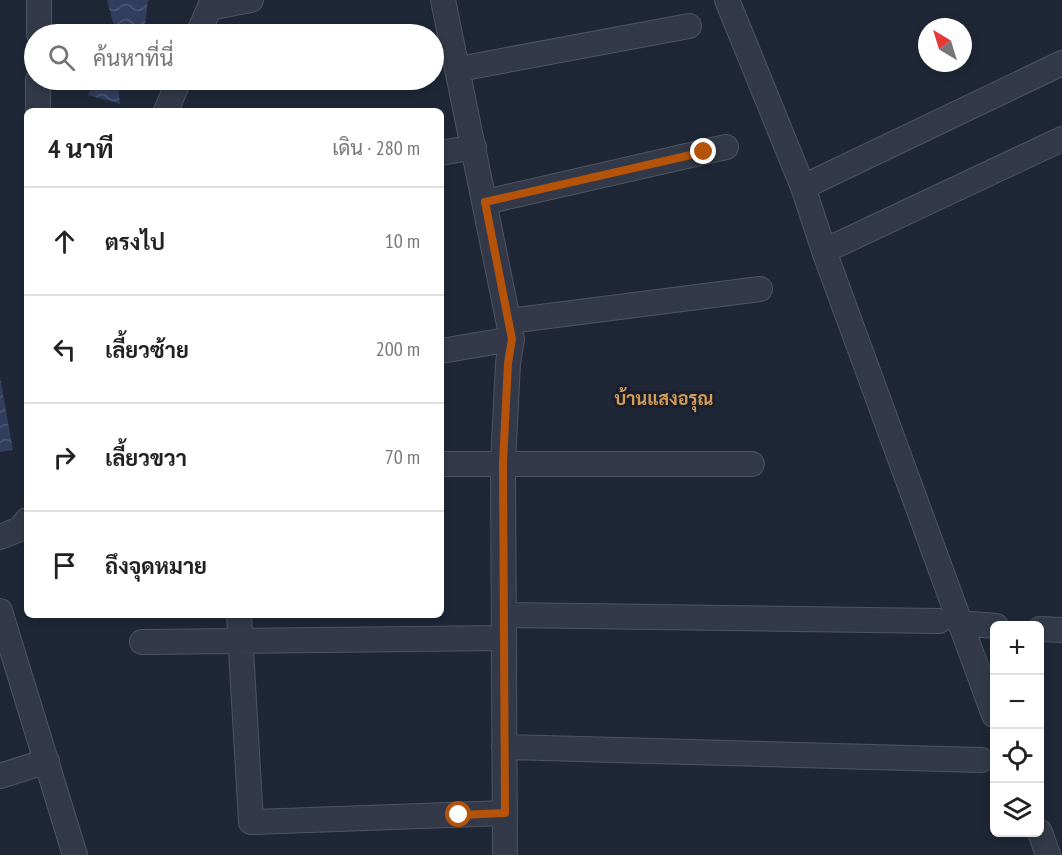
<!DOCTYPE html>
<html lang="th">
<meta charset="utf-8">
<style>
:root{--surface:#fff;--page:#f2f2f2;--text:#222;--muted:#767676;--line:#e0e0e0}
body{margin:0;font-family:"PT Sans Narrow",Sarabun,sans-serif;background:var(--page);color:var(--text)}
.controls{position:absolute;right:18px;bottom:18px;display:grid;overflow:hidden;border-radius:9px;box-shadow:0 3px 9px #0003}
.controls button{width:54px;height:54px;display:grid;place-items:center;padding:0;border:0;border-bottom:2px solid var(--line);background:var(--surface);color:var(--text);font:30px sans-serif}
.compass{position:absolute;left:918px;top:18px;width:54px;height:54px;border-radius:50%;background:var(--surface);box-shadow:0 3px 9px #0003;rotate:322deg}
.stop{position:absolute;width:18px;height:18px;margin:-14px;border:4px solid #b45309;border-radius:50%;background:#fff}
.stop.end{background:#b45309;border-color:#fff;box-shadow:0 2px 6px #0008}
.list{margin:0;padding:0;list-style:none}
h2{display:flex;justify-content:space-between;align-items:center;height:78px;margin:0;padding:0 24px;font-size:26px}
h2 small{font-size:20px;font-weight:400;color:var(--muted)}
.list li{display:grid;grid-template-columns:39px 1fr auto;gap:18px;align-items:center;box-sizing:border-box;height:108px;padding:0 24px;border-top:2px solid var(--line)}
.list b{display:block;font-size:22px;white-space:nowrap}
.list em{font-size:20px;font-style:normal;color:var(--muted)}
.icon{flex:none;width:33px;height:33px;fill:none;stroke:currentColor;stroke-width:2;stroke-linecap:round;stroke-linejoin:round}
.map{position:relative;flex:none;width:1062px;height:855px;overflow:hidden}
.search{position:absolute;background:var(--surface);box-shadow:0 3px 9px #0003;left:24px;top:24px;width:420px;height:66px;display:flex;align-items:center;gap:15px;box-sizing:border-box;padding:0 21px;border-radius:33px;color:var(--muted);font-size:22px}
.panel{position:absolute;background:var(--surface);box-shadow:0 3px 9px #0003;left:24px;top:108px;width:420px;height:510px;border-radius:9px}
.map>svg:first-child{display:block}
.water{fill:url(#water-waves)}
.lines{fill:none;stroke-linecap:round;stroke-linejoin:round}
.minor-casing{stroke:#4d5463;stroke-width:26}
.minor{stroke:#333948;stroke-width:24}
.route{stroke:#b45309;stroke-width:8}
.labels{text-anchor:middle;stroke-width:6;stroke-linejoin:round;paint-order:stroke}
.quarter-label{font-size:18px;font-weight:bold;fill:#d59b58;stroke:#191f2c}
</style>
<div class="map">
<svg width="1062" height="855" viewBox="0 0 1062 855">
<defs>
<pattern id="water-waves" width="16" height="10" patternUnits="userSpaceOnUse" patternTransform="scale(1.5)"><rect width="16" height="10" fill="#313e5d"/><path d="M0 5q4-4 8 0t8 0" fill="none" stroke="#4c5873"/></pattern>
</defs>
<rect width="100%" height="100%" fill="#1f2737"/>
<path class="water" d="M107 0H148L144 34H116Z
M95 80H120L118 84 120 104 88 95Z
M0 377 13 450 0 452Z"/>
<g class="lines">
<g class="minor-casing">
<path id="minor" d="M443 0 512 339 508 363 503 463 505 855
M727 0 803 187 824 251 994 715
M209 8 251 0
M39 34V0
M198 34 213 0
M459 69 689 26
M38 111V80
M166 111 179 80
M441 153 474 147
M803 187 1062 63
M485 202 726 147
M824 251 1062 139
M509 321 760 289
M441 351 512 339
M441 464H752
M0 537 20 529 27 520
M0 611 75 855
M239 615 251 822 505 813
M504 615 939 621
M959 623 996 626
M1040 629 1062 630
M142 642 504 638
M504 747 981 760
M0 776 47 761
M1040 832 1048 855"/>
</g>
<use href="#minor" class="minor"/>
</g>
<g class="lines">
<path class="route" d="M459 815 505 813 503 463 508 363 512 339 485 202 704 152"/>
</g>
<g class="labels">
<g class="quarter-label">
<text x="664" y="405">บ้านแสงอรุณ</text>
</g>
</g>
</svg>
<div class="controls">
<button>+</button>
<button>−</button>
<button><svg class="icon" aria-label="locate" viewBox="0 0 24 24"><circle cx="12" cy="12" r="6"/><path d="M12 2v4M12 18v4M2 12h4M18 12h4"/></svg></button>
<button><svg class="icon" aria-label="layers" viewBox="0 0 24 24"><path d="M12 4l9 5-9 5-9-5zM3 14l9 5 9-5"/></svg></button>
</div>
<svg class="compass" viewBox="-18 -18 36 36"><path d="M0-13l5 13h-10z" fill="#e53935"/><path d="M0 13l5-13h-10z" fill="#767676"/></svg>
<div class="stop" style="left:459px;top:815px"></div>
<div class="stop end" style="left:704px;top:152px"></div>
<div class="search"><svg class="icon" aria-label="search" viewBox="0 0 24 24"><circle cx="10" cy="10" r="6"/><path d="M15 15l6 6"/></svg>ค้นหาที่นี่</div>
<section class="panel">
<h2>4 นาที<small>เดิน · 280 m</small></h2>
<ul class="list">
<li><svg class="icon" aria-label="ahead" viewBox="0 0 24 24"><path d="M12 20V5M6 11l6-6 6 6"/></svg><div><b>ตรงไป</b></div><em>10 m</em></li>
<li><svg class="icon" aria-label="left" viewBox="0 0 24 24"><path d="M17 20v-9H6M10 6l-5 5 5 5"/></svg><div><b>เลี้ยวซ้าย</b></div><em>200 m</em></li>
<li><svg class="icon" aria-label="right" viewBox="0 0 24 24"><path d="M7 20v-9h11M14 6l5 5-5 5"/></svg><div><b>เลี้ยวขวา</b></div><em>70 m</em></li>
<li><svg class="icon" aria-label="arrive" viewBox="0 0 24 24"><path d="M6 21V4h12l-3 4 3 4H6"/></svg><div><b>ถึงจุดหมาย</b></div></li>
</ul>
</section>
</div>
